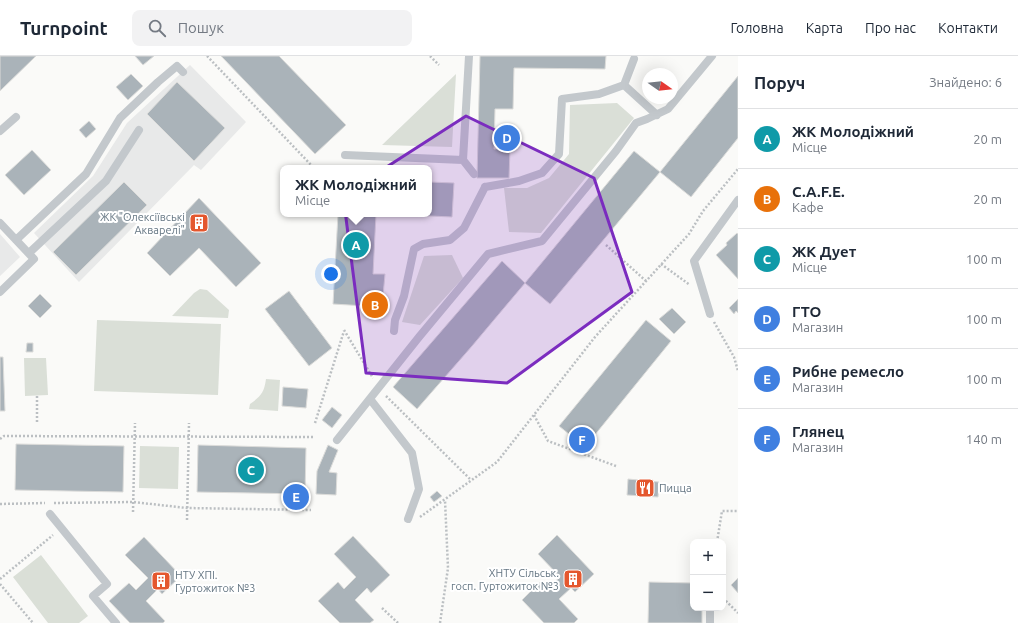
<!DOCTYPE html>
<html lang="uk">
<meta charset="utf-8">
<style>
:root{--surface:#fff;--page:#f2f2f3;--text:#1f2937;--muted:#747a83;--line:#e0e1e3;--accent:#2563eb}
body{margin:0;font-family:Ubuntu,sans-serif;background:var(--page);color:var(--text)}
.controls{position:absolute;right:12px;bottom:12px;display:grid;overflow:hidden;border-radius:8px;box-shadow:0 4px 16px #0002}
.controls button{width:36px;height:36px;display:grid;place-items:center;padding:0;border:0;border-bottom:1px solid var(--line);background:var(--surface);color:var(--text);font:20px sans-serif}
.compass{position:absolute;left:642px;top:12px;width:36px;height:36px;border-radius:50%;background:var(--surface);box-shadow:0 4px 16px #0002;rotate:104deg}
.you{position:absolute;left:331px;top:218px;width:14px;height:14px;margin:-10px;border:3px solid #fff;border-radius:50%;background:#1a73e8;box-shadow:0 0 0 6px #1a73e833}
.badge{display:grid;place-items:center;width:26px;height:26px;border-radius:50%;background:var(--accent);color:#fff;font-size:13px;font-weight:700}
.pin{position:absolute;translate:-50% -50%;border:2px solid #fff;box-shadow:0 1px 4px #0006}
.popup{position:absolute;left:280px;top:109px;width:152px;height:52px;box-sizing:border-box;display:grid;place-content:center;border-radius:8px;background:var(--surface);filter:drop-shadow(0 1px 3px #0005);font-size:13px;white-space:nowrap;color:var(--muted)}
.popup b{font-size:15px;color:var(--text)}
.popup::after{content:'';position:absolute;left:50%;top:100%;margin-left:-8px;border:8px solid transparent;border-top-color:var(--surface)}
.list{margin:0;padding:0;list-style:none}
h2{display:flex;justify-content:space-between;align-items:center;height:52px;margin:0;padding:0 16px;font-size:17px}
h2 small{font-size:13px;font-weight:400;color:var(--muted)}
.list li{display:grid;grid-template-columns:26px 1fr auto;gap:12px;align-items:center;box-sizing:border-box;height:60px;padding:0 16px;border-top:1px solid var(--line)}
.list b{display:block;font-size:15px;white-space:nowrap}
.list p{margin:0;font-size:13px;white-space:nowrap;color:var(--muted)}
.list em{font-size:13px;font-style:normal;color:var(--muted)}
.icon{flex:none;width:22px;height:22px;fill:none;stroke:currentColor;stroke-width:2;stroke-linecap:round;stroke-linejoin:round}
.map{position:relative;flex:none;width:738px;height:567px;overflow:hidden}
header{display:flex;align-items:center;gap:24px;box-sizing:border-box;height:56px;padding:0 20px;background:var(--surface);border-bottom:1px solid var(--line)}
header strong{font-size:19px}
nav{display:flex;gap:22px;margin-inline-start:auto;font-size:14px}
.search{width:280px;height:36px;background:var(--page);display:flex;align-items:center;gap:10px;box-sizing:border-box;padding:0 14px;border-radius:8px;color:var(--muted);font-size:15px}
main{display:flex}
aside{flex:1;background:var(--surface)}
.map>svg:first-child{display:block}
.built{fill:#e8e9e9}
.green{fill:#dadfd7}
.building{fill:#aab3b9;stroke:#dcdcda}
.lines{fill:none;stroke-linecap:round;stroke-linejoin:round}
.path{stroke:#bbbfc2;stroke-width:2.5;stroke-dasharray:2 2;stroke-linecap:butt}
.service{stroke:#c3c8cc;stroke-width:8}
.marked{fill:#7b2cbf;fill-opacity:0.2;stroke:#7b2cbf;stroke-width:3;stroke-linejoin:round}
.labels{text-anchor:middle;stroke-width:4;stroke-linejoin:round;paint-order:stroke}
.poi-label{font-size:11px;fill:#657683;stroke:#fff;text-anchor:end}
</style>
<header>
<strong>Turnpoint</strong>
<div class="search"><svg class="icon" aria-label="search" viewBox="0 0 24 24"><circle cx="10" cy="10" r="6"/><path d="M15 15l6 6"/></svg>Пошук</div>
<nav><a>Головна</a><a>Карта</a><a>Про нас</a><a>Контакти</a></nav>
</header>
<main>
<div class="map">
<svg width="738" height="567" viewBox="0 0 738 567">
<rect width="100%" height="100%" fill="#fafaf8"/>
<path class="built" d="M190 9 246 66 201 114 194 109 79 226 34 177 93 120 127 67Z
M0 178 20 201 0 220Z"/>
<path class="green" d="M456 18 452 91 382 89Z
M617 47 634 62 541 177 509 176 504 132H527L549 122 569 98 570 49Z
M452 199 463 222 420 269 402 266 424 200Z
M200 233 207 234 229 254 228 262 172 260 194 237Z
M97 264 221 268 218 339 94 335Z
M24 302H46L48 339 25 340Z
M266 323 280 324 278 355 249 353 250 348C261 340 264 337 266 323Z
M140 390 179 391 178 433 139 432Z
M41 499 88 560 79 567H48L13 521Z"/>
<path class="building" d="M0 0H36L0 35Z
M135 0H154L143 9Z
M221 0H279L346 69 315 98Z
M480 0H606L605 13 514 12 513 53H495L494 93H510L509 122H477Z
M131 18 143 30 128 44 116 31Z
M738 20V82L691 141 660 116Z
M177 26 225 72 194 105 147 58Z
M89 65 96 73 86 82 79 74Z
M32 94 51 114 24 139 5 119Z
M634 95 660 116 550 248 525 227Z
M124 126 147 149 76 219 53 196Z
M429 126 454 127 452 161 389 158H429Z
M199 142 261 207 236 231 199 192 170 220 147 197Z
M338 158H376L373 218H385L382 251 333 248Z
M737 177 738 178V223L716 199 727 189 726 187Z
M502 205 525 227 472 290 417 353 393 331Z
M289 235 332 292 309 310 265 253Z
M40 238 52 250 40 262 28 250Z
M738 243V257L736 255 734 258 729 252Z
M672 252 686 266 674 278 659 263Z
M646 264 671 285 585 391 559 370Z
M27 287H33V296H26Z
M0 301H3L5 355H0Z
M283 331 308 333 306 352 282 350Z
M332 351 342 359 332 372 322 364Z
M16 388 124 390 123 436 15 434Z
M198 389 306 392 305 438 197 436Z
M328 389 338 394 329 416 337 417 336 439 316 438 317 415Z
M628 423 659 426 658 441 627 439Z
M437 435 442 440 434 446 430 441Z
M557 479 594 518 575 536 571 532 559 543 578 563 574 567H544L522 544 541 525 548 532 560 521 538 498Z
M353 480 390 519 371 537 367 532 355 544 374 564 370 567H340L318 545 338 526 344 533 356 521 334 498Z
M144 481 181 520 162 538 158 533 146 545 165 565 163 567H130L109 545 129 527 136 534 148 522 125 499Z
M738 522V537L731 529Z
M649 526 693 527V552H702V567H648Z"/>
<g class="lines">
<path class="path" d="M207 0 314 112
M430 0 439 9
M606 189 646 225
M661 208 690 229
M714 266 734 301 738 315
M344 274 373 322
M37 340V367
M386 340 471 424
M534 359 548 385 616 410
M315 367 344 275
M0 383 4 380 314 381
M54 447 133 446 187 452 311 454
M0 448 45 447
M133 456 135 367
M420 461 497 406 595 281 689 178 703 155 738 113
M187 464 189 367
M717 486 722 455H738
M0 523 53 479
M0 528 33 567
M723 542 738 557
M382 552 398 567
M440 567 448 512 445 444"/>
<path class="service" d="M469 0 463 104 474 118
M624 29 657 59
M0 75 16 61
M345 99 463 104
M485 131 519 125 542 117 559 98 562 43 599 38 624 29 634 3
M0 167 34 203 0 236
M16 184 86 118 120 62 158 26 177 10 183 16
M29 197 106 125 139 74
M710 258 694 205 738 144
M394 275 395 264 404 240 414 193 423 188 450 184 464 172 485 131
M370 343 412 397 419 433 408 463
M337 384 419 281 488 198 542 185 616 95 636 67 647 63 668 53 712 0
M50 458 107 528 93 540 116 567
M710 567V552"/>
</g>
<path class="marked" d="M466 60 594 122 632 236 507 327 366 317 343 139Z"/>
<defs>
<g id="building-square" transform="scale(1)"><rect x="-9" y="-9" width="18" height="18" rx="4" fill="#e4572e" stroke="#fff"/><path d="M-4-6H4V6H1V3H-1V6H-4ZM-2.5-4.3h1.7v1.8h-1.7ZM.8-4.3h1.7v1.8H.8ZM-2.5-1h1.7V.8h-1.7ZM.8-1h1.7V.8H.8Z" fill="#fff"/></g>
<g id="restaurant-square" transform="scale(1)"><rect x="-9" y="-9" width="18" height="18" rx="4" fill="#e4572e" stroke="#fff"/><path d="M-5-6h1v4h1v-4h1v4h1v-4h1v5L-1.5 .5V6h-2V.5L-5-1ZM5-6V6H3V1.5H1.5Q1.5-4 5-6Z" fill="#fff"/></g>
</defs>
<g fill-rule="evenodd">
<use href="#building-square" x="199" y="167"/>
<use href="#restaurant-square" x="645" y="432"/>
<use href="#building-square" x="573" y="523"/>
<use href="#building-square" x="161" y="525"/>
</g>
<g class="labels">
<g class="poi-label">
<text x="185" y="165">ЖК "Олексіївські<tspan x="185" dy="13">Акварелі"</tspan></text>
<text x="659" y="436" text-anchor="start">Пицца</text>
<text x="559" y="521">ХНТУ Сільськ.<tspan x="559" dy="13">госп. Гуртожиток №3</tspan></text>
<text x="175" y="523" text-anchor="start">НТУ ХПІ.<tspan x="175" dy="13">Гуртожиток №3</tspan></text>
</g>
</g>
</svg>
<div class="controls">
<button>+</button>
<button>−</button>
</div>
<svg class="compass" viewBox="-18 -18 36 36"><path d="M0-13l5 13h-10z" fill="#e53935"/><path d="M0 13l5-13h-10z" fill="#747a83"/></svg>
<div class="you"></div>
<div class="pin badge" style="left:356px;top:189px;background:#0f9aa8">A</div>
<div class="popup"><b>ЖК Молодіжний</b>Місце</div>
<div class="pin badge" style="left:375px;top:249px;background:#e8710a">B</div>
<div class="pin badge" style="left:251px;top:414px;background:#0f9aa8">C</div>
<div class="pin badge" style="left:507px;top:82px;background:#3f7fe0">D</div>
<div class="pin badge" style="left:296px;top:441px;background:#3f7fe0">E</div>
<div class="pin badge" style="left:582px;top:384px;background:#3f7fe0">F</div>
</div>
<aside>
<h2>Поруч<small>Знайдено: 6</small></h2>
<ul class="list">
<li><span class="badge" style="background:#0f9aa8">A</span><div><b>ЖК Молодіжний</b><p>Місце</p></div><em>20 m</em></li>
<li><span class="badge" style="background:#e8710a">B</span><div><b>C.A.F.E.</b><p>Кафе</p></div><em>20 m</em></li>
<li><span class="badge" style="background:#0f9aa8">C</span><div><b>ЖК Дует</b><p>Місце</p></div><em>100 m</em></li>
<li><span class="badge" style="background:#3f7fe0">D</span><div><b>ГТО</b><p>Магазин</p></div><em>100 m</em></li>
<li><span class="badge" style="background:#3f7fe0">E</span><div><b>Рибне ремесло</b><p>Магазин</p></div><em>100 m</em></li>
<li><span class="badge" style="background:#3f7fe0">F</span><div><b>Глянец</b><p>Магазин</p></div><em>140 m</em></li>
</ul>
</aside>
</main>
